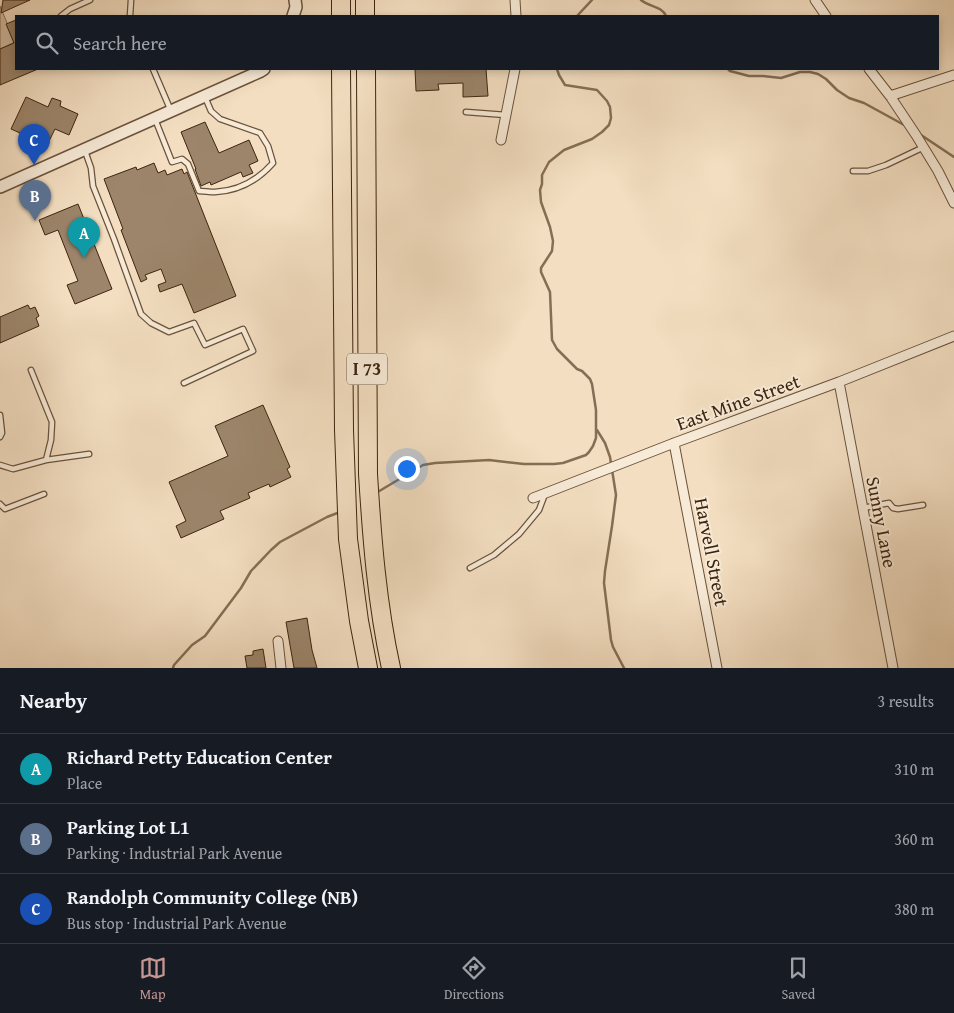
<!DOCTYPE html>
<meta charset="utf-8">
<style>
:root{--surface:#171b24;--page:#20242c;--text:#f1f3f6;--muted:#9ea1a6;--line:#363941;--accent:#c59692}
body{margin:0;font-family:"Gentium Book Plus",serif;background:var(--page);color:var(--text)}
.you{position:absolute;left:406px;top:468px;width:18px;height:18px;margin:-12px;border:4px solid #fff;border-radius:50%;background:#1a73e8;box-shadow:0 0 0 8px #1a73e833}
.badge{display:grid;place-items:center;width:32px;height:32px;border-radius:50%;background:var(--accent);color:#fff;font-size:16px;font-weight:700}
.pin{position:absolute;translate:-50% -41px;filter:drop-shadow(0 1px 2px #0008)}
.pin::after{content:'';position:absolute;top:26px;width:18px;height:15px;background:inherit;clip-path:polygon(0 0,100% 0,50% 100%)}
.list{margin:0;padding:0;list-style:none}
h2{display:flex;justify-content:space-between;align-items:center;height:65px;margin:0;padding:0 20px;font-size:21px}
h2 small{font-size:16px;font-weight:400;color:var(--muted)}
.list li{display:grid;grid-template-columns:32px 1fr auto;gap:15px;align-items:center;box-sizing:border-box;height:70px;padding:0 20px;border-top:1px solid var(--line)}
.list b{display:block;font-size:19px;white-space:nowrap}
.list p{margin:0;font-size:16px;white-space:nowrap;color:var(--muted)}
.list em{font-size:16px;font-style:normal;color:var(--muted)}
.icon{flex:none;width:28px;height:28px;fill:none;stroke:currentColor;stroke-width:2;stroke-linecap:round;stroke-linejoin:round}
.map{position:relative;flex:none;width:954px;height:668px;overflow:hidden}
.search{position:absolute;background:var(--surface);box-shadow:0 2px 8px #0003;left:15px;right:15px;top:15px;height:55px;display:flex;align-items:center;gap:12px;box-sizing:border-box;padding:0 18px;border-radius:0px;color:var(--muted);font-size:19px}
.sheet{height:275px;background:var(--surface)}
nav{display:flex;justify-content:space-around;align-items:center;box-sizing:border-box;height:70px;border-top:1px solid var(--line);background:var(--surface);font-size:14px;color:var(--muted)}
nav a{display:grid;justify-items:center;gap:2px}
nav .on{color:var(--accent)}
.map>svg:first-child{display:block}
.green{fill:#d4bea3;stroke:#887158}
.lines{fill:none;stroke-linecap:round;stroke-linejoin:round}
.stream{stroke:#856e55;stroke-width:2.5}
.building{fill:#9c856b;stroke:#3d240e}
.service-casing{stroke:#6a523b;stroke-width:7}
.minor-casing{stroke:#6a523b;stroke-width:11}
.tertiary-casing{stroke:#6a523b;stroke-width:14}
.motorway-casing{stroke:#3d240e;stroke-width:20}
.service{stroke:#f7ead7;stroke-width:4.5}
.minor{stroke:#f7ead7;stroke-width:9}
.tertiary{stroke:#f7ead7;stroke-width:11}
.motorway{stroke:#f3dec1;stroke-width:18}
.labels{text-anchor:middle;stroke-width:4;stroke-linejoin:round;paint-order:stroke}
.shield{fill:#f7ead7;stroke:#755f4a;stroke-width:1}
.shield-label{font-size:18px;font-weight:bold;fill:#3d240e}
.street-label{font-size:19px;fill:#3d240e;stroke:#f7ead7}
</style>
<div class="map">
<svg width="954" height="668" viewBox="0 0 954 668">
<rect width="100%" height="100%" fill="#f3dec1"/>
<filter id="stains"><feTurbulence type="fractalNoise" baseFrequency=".004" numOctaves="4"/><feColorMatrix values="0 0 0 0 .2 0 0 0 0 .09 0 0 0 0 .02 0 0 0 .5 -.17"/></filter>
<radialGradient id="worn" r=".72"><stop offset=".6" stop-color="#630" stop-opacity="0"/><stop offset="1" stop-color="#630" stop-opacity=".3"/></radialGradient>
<path class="green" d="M0 6 15 42 0 49Z"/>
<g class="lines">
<path class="stream" d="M641 0C649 7 662 6 666 16
M577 16 592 0
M728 69 730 71 749 76H763L781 78 800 72H810L818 74 826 79 837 90 849 98 864 103 906 126
M918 133 954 157
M597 430 605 443 610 457 616 495 612 526 605 571 604 583 611 640 613 647 624 668
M376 493 423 465 435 463 489 460 524 464H554L563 463 586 455 589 452 593 446 596 438V410L592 384 590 379 582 371 577 369 557 349 552 340 550 292 541 272V268L552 251 553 241 550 227 541 202 540 190 542 184V175L549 162 564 150 592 139 602 132 609 125 611 118 610 107 607 101 597 90 565 85 559 75 557 69
M173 668 174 665 192 645 205 636 241 588 251 571 271 550 280 542 327 517 340 512"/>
</g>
<path class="building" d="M3 0H30L1 13Z
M16 20V69H38L0 85V49L14 43 6 24Z
M415 69H486L488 96 463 97V83L438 84 439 90 416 91Z
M26 97 48 107 52 98 61 101 60 106 78 114 69 135 55 129 47 145 11 129Z
M205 122 219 153 249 140 258 161 249 165 253 173 243 177 241 172 211 185 210 182 201 186 195 169H196L181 132Z
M154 163 158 173 165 170 167 175 182 169 184 174 187 172 236 296 194 313 182 284 160 292 158 285 166 282 161 269 145 275 147 279 141 282 121 230 123 229 104 179 136 167 137 170Z
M78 204 112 289 75 304 67 285 78 281 58 230 45 235 39 220Z
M28 305 30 309 35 307 39 316 36 318 39 326 0 343V317Z
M263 405 290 467 287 469 291 477 270 487 269 484 248 493 250 498 220 511 224 519 181 538 176 526 186 521 169 482 228 456 215 426Z
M307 618 312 650 317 668H294L286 622Z
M263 649 266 668H247L245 656 253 655V651Z"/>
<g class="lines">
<g class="service-casing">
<path id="service" d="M61 16 70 9 90 0
M130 16 131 0
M153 69 171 111
M466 112 506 115
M155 119 172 162 182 159 188 164 199 191C204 191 209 192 215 192 238 191 258 180 273 163L268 146 260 133 220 119 211 111 205 97
M85 151 91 168 93 186 114 239 141 314 151 323 169 332 194 323 205 345 243 329 253 351 184 383
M853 171H868L886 165 924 147
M31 370 52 422 51 440 46 460
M0 415 2 433 0 437
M0 465 13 469 46 460 89 454
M0 504 5 509 44 494
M863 508 889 503 893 508 898 509 923 505
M470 568 494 555 519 534 539 510 545 494"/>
</g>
<g class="minor-casing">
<path id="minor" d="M515 0 516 16
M815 0 826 16
M869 69 890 96 916 135 938 171 954 203
M890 96 954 75
M501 140 515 69
M839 382 893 668
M674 443 717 668
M533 498 674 443 839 382 954 336
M278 641 281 668"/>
</g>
<g class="tertiary-casing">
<path id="tertiary" d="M293 16 296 7 295 0
M0 187 261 71 264 69"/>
</g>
<g class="motorway-casing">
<path id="motorway" d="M341 0V16
M365 0V16
M341 69 344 430 348 539 359 621 368 668
M366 69 368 474C372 539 377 604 391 668"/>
</g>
<use href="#service" class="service"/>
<use href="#minor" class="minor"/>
<use href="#tertiary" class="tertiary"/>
<use href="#motorway" class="motorway"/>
</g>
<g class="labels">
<rect class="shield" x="347" y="353.5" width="40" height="31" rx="4"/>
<g class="shield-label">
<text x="367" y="375">I 73</text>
</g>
<g class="street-label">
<text transform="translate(738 402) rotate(-20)" y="7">East Mine Street</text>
<text transform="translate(882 522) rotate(79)" y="7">Sunny Lane</text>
<text transform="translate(712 552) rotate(79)" y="7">Harvell Street</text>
</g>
</g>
<rect width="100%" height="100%" filter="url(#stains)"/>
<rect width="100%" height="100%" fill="url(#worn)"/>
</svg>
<div class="you"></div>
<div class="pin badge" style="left:84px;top:258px;background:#0f9aa8">A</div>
<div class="pin badge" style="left:35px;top:221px;background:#5c6f8a">B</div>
<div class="pin badge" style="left:34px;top:165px;background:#1a4fb4">C</div>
<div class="search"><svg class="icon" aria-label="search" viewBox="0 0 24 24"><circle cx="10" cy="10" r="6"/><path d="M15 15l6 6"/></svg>Search here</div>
</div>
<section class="sheet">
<h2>Nearby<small>3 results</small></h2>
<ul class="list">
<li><span class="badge" style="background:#0f9aa8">A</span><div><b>Richard Petty Education Center</b><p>Place</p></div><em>310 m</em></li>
<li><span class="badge" style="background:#5c6f8a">B</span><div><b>Parking Lot L1</b><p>Parking · Industrial Park Avenue</p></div><em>360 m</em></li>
<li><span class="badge" style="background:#1a4fb4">C</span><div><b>Randolph Community College (NB)</b><p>Bus stop · Industrial Park Avenue</p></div><em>380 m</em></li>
</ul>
</section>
<nav>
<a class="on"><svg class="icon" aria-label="map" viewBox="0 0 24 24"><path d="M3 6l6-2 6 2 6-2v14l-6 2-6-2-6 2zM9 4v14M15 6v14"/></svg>Map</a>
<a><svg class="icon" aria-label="directions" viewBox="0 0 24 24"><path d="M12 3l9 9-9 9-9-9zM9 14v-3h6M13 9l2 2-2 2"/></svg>Directions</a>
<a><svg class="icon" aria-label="saved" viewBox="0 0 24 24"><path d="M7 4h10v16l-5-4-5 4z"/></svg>Saved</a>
</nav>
